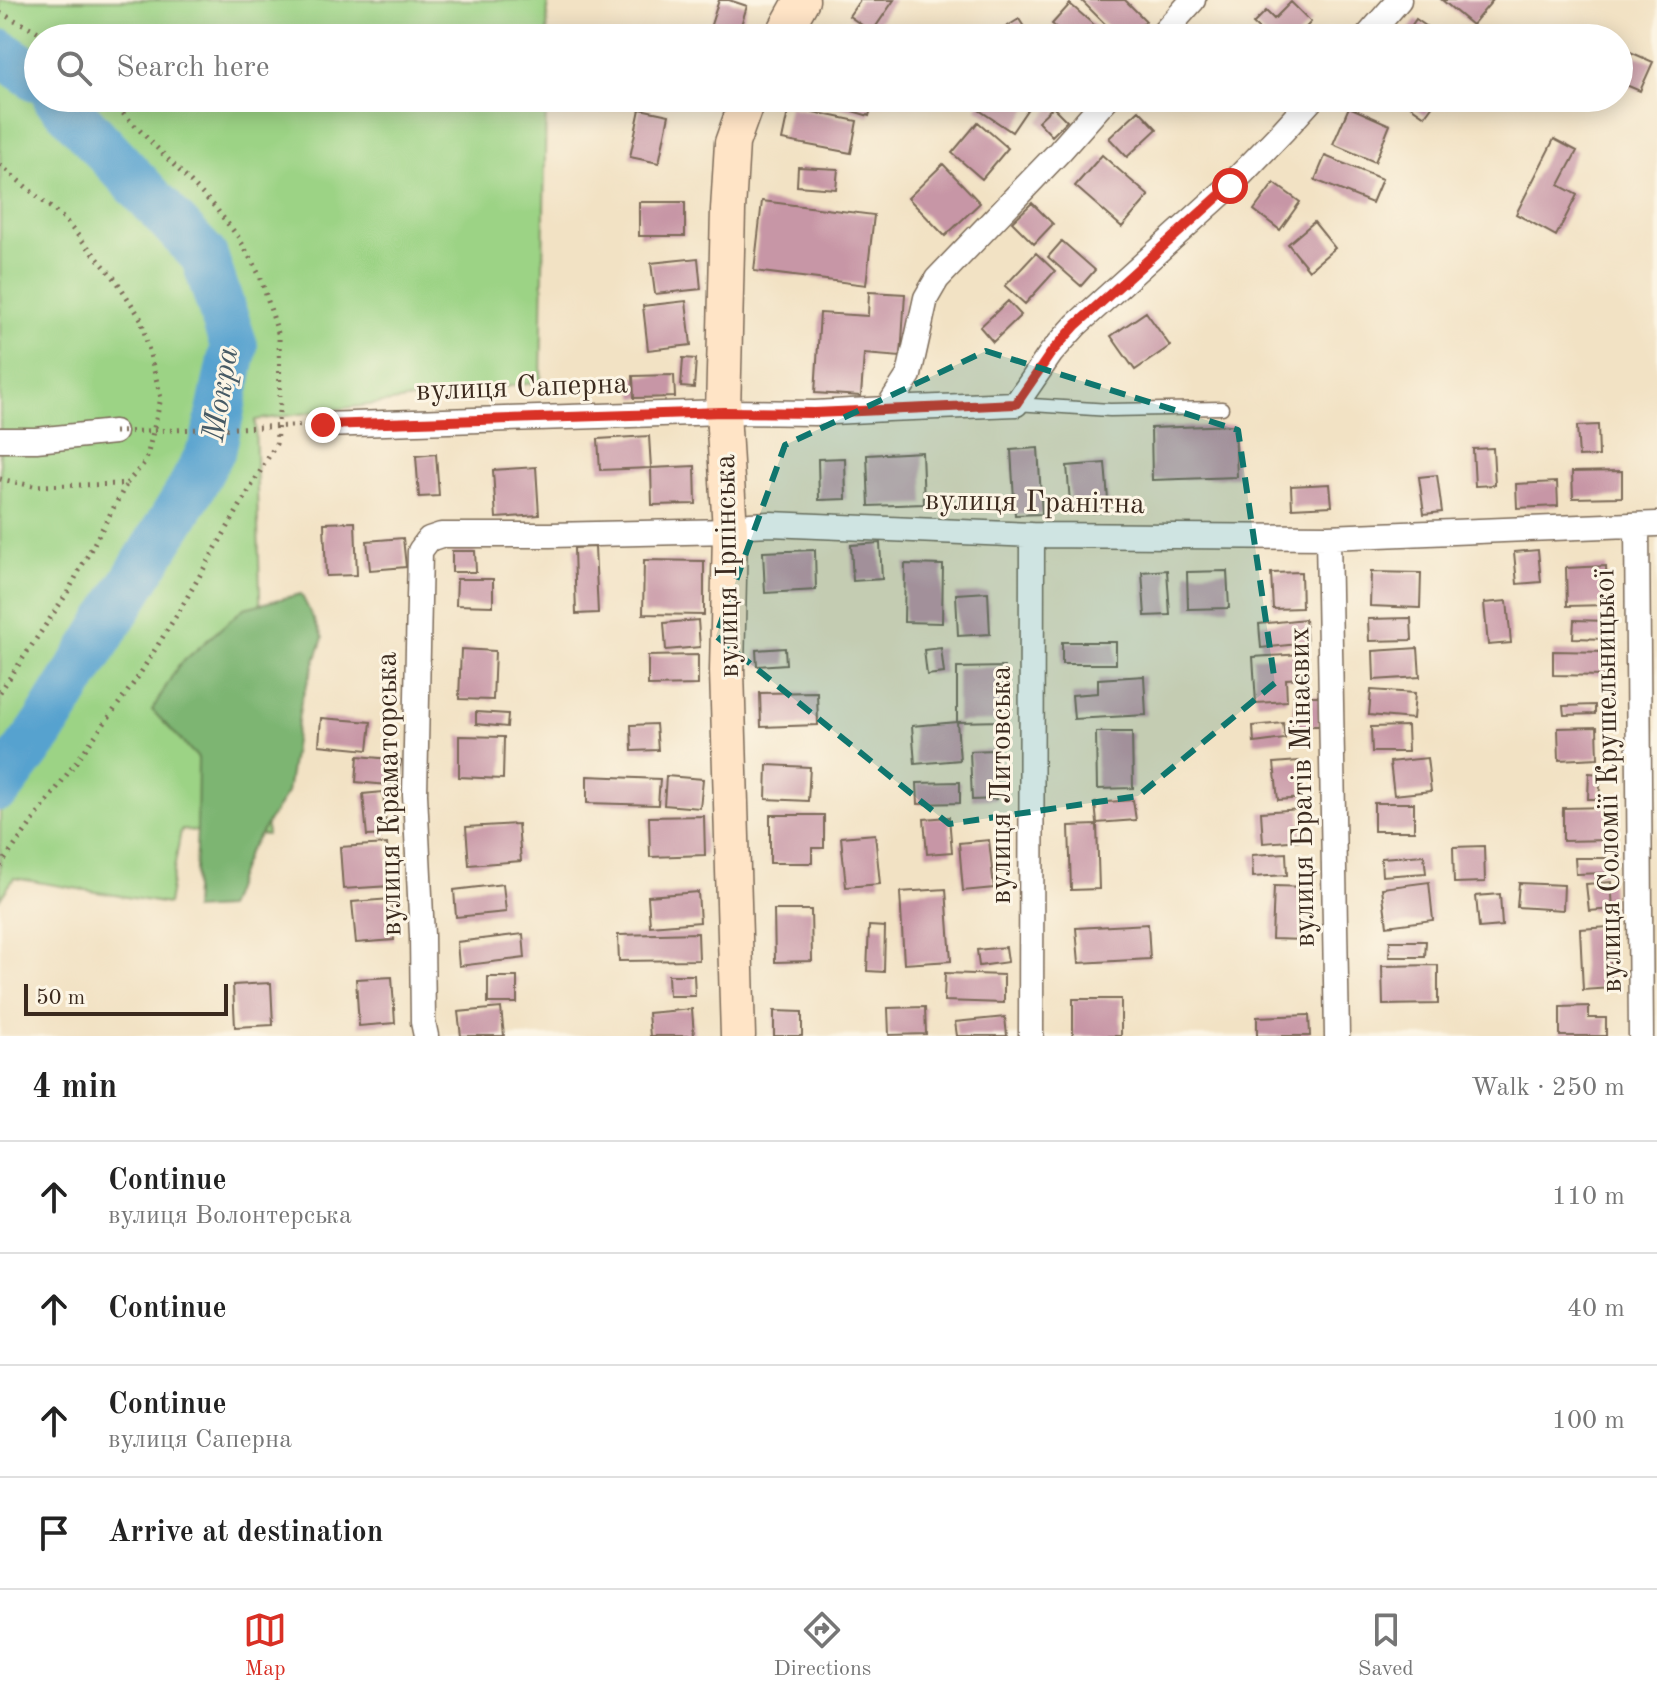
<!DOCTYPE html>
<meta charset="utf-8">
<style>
:root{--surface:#fff;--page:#f6f6f6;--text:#222;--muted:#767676;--line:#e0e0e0;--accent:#d93025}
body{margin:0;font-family:"Old Standard TT",serif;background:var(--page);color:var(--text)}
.scale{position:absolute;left:24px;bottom:20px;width:204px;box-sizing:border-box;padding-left:8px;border:4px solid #3b2a1e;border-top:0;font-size:22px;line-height:28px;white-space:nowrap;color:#3b2a1e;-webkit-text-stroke:6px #fcf5e5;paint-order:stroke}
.stop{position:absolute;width:24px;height:24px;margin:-18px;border:6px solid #d93025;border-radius:50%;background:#fff}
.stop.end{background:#d93025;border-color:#fff;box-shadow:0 2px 8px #0008}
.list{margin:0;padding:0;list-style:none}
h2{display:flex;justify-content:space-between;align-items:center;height:104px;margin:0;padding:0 32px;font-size:34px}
h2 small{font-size:26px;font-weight:400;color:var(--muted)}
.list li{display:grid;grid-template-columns:52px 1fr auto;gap:24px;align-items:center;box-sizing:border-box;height:112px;padding:0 32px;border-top:2px solid var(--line)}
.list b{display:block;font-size:30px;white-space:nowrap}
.list p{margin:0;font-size:26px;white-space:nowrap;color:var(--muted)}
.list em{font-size:26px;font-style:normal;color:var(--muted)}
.icon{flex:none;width:44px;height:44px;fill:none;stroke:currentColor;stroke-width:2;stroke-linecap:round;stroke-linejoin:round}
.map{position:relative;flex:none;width:1657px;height:1036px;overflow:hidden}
.search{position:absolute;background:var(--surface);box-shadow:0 4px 20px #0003;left:24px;right:24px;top:24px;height:88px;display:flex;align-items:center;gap:20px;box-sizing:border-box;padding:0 28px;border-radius:44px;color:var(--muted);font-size:30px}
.sheet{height:552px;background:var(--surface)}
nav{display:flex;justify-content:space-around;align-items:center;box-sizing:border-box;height:112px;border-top:2px solid var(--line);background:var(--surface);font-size:22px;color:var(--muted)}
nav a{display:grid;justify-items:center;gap:4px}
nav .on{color:var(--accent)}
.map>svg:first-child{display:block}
.green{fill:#9cd385;stroke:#6c7e52;stroke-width:2}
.forest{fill:#7db572;stroke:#5c7048;stroke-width:2}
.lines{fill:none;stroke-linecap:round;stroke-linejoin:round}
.river{stroke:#57a2cf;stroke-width:48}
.building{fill:#c796a6}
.lane-casing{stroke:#7b6a58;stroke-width:15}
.street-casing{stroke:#7b6a58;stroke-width:27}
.secondary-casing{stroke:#7b6a58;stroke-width:37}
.path{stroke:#7b6a58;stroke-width:5;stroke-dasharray:2 6;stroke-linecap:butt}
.lane{stroke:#fff;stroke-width:12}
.street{stroke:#fff;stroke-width:24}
.secondary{stroke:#ffe4c6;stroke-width:34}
.path-bridge{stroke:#7b6a58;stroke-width:5;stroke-dasharray:2 6;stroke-linecap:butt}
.route{stroke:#d93025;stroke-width:10}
.marked{fill:#0f766e;fill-opacity:0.2;stroke:#0f766e;stroke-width:6;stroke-dasharray:16 10;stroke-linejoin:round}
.labels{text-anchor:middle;stroke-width:6;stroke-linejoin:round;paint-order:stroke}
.street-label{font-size:30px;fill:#3b2a1e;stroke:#fcf5e5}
.water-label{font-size:32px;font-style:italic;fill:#465a65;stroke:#fcf5e5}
</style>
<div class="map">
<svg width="1657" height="1036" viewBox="0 0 1657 1036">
<rect width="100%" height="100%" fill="#fcf5e5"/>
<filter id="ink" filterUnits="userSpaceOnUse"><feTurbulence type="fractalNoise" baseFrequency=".0125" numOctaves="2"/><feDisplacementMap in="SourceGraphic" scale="16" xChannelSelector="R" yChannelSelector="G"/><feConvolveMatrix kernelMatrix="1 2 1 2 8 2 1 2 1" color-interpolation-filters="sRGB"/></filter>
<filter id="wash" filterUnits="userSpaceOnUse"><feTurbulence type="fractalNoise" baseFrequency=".006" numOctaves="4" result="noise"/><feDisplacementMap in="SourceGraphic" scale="32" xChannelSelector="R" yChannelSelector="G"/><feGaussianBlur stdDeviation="1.8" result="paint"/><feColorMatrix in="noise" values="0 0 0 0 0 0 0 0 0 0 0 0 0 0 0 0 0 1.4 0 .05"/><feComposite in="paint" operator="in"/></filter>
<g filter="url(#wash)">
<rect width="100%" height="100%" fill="#f2e2c4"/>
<path class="green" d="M0 0H548L547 38H38V98H546L541 382 255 420 267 835 181 830 168 904 14 878 0 899Z"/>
<path class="forest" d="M301 594 323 638 301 701 287 793 247 854 227 908 193 910 197 828 198 758 152 710 178 666 244 608Z"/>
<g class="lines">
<path class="river" d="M0 53 38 78
M0 787 41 732 188 494 213 447 234 346 204 256 57 98"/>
</g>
<g id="blocks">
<path class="building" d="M719 0H729L747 6 737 38 707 37Z
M860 0H894L872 32 849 16Z
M1081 0H1125L1146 21 1128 38H1119Z
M1442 0H1493L1472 25Z
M1291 2 1311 22 1296 38H1268L1253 24 1266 11 1274 19Z
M1070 4 1109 38H1068L1052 24Z
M1019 19 1031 38H1002L998 32Z
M1416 19 1443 38H1403Z
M1619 47 1653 62 1640 91 1619 82Z
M809 98H874L869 116Z
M983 98H1035L1012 132 976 108Z
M1399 98H1438L1425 116Z
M789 107 857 121 851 153 782 140Z
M1053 107 1067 121 1052 136 1038 121Z
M1349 107 1390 125 1375 162 1333 144Z
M640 109 669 115 659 163 630 157Z
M1139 110 1157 129 1127 157 1109 138Z
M978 122 1008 148 982 179 952 153Z
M1554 139 1577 151 1559 185 1577 195 1556 236 1516 214Z
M1102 155 1149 196 1122 227 1075 186Z
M1325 156 1382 179 1372 203 1315 180Z
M943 164 980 203 945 236 908 198Z
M798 167 838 169 836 189 797 186Z
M1274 183 1300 202 1280 230 1254 210Z
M762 201 874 215 866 285 754 271Z
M639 202H685V236H639Z
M1032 203 1053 224 1034 244 1012 222Z
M1314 222 1335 248 1309 270 1288 244Z
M1062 241 1095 270 1081 286 1048 257Z
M1036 253 1055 271 1025 304 1005 286Z
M698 258 701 289 655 294 651 263Z
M869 292 905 294 901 357 864 354 861 396 815 393 820 313 868 316Z
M686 301 691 345 648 350 643 306Z
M1008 301 1021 315 993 342 980 327Z
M1146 312 1170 346 1135 370 1111 336Z
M683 358 696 359 694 388 681 387Z
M674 375 675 397 634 398 633 376Z
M1235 425 1237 477 1152 480 1151 428Z
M1598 425 1599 456 1579 457 1577 426Z
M649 436 651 468 600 470 598 439Z
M1038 448 1042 514 1015 515 1011 450Z
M1493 448 1495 485 1475 486 1473 449Z
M922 452 924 504 869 506 867 455Z
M436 454 439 496 419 497 416 456Z
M845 458 846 499 819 500 818 459Z
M1105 463 1109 512 1071 514 1067 466Z
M695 466 696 504 652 505 651 468Z
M536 467 539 515 496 518 493 470Z
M1622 471V497L1573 498 1572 472Z
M1437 475 1442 512 1424 514 1419 477Z
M1557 482 1558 506 1517 508 1516 484Z
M1330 484 1332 506 1292 508 1291 486Z
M355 522 357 575 326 576 324 523Z
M403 538 406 567 370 570 367 541Z
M880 543 882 579 853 581 851 545Z
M595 547 598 613 576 614 574 548Z
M815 550 816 590 765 593 763 552Z
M1538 550 1541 582 1517 584 1514 552Z
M452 551H475L476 572H452Z
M644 560 704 561V615L643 614Z
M905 564 943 565 942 623 904 622Z
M1606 566 1607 605 1567 606 1566 568Z
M1167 570 1170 615 1145 616 1142 572Z
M1227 571 1229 608 1188 609 1187 572Z
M1301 572 1302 608 1273 609 1271 573Z
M1371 572 1421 573 1420 608 1370 606Z
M457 579H493V606L456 605Z
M988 592 990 634 958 636 956 594Z
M1507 601 1511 643 1488 645 1484 603Z
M1411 618 1412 640 1369 641 1368 619Z
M1305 619 1307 643 1261 648 1259 624Z
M698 620 700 647 666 650 664 623Z
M1574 620 1607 621 1606 639 1573 638Z
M1062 642H1116V664H1062Z
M785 648 786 664 757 666 756 650Z
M941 648 944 673 927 675 924 650Z
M1418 648 1420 677 1374 680 1373 651Z
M461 649 495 651 493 700 459 699Z
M1553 651 1607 652 1606 676 1553 675Z
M1303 654 1304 678 1286 679 1287 701 1256 703 1253 657Z
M698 655V685L648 686V656Z
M1004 667V721L957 722V668Z
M1144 676 1146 715 1074 719 1072 695 1098 693V679Z
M1371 690 1415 693 1413 719 1369 715Z
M817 692 818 725 761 727 760 693Z
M1294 696H1320L1319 726H1293Z
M1595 705V714L1564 715 1563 706Z
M476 712 508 714 507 727 476 724Z
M321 718 371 722 368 750 319 745Z
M957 722 960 760 915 764 912 726Z
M1283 723 1285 739 1254 743 1253 726Z
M656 724 658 750 632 751 631 725Z
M1407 726 1408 752H1372L1371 727Z
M1597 727 1598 758 1559 760 1558 728Z
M1096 732H1132L1133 788 1097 789Z
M459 736 504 737 503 779 459 777Z
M994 750 996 799 972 800 970 751Z
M358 756 401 760 398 786 356 782Z
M1427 758 1431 791 1394 795 1390 762Z
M1299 761 1303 798 1278 800 1274 763Z
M767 765 810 767 808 801 766 799Z
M1589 773 1601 774 1599 799H1588Z
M587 776 660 779 658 805 587 803Z
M666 776 703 779 700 808 664 805Z
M960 782V803L918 804 917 783Z
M383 792 387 835 367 836 363 794Z
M1133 800 1136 820 1097 823 1095 803Z
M1374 803H1414V831H1374Z
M1608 807 1609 840 1563 841V808Z
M1300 809 1302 840 1263 843 1261 812Z
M770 815H824V848H812V863H770Z
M704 816 705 855 650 857 649 817Z
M949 817 952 852 927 854 924 819Z
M518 824 521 861 469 865 466 827Z
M1097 825 1099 889 1071 890 1069 826Z
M875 834 880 884 846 887 841 837Z
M989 840 994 888 963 891 959 843Z
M387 844 390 886 343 889 340 847Z
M1484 846 1485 882 1454 883 1453 847Z
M1286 853 1287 875 1253 877 1252 855Z
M1424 855 1426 873 1382 876 1381 858Z
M1575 858H1607V873L1576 874Z
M1429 882 1433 920 1387 926 1382 888Z
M1611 882 1613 909 1589 911 1586 884Z
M1519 883 1564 885 1563 910 1517 907Z
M503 884 506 912 456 917 454 890Z
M1274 886 1308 887 1306 940 1272 939Z
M946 889 951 961 904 964 900 892Z
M698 892 700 922 650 926 648 896Z
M1500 894 1502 926 1479 928 1476 896Z
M391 899 394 940 356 943 352 902Z
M774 910H811L812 961 775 962Z
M1148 924 1150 959 1079 963 1076 928Z
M869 926 885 927 884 972 867 971Z
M1609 927 1612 988 1583 990 1580 929Z
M698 933 699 960 619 961 618 935Z
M523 934 525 958 459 966 457 942Z
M1390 941H1426L1425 957H1389Z
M1006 947 1008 962 979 966 977 950Z
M1438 965V1004L1383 1005 1382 966Z
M945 973 1004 975V1003L944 1001Z
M668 975H694L695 996H669Z
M392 977 395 1023 359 1026 356 979Z
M488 977H517V1003H488Z
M271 983 273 1025 235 1027 233 985Z
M1073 999H1121V1036H1073Z
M1589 1006V1018H1606V1036H1560V1007Z
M925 1007 926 1034 889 1035 888 1008Z
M501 1008 504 1036H461L458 1012Z
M692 1009 694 1036H650L648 1013Z
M774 1011 802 1012V1036H774Z
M1309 1015 1310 1036H1257V1017Z
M1005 1017 1007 1036H957L955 1022Z"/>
</g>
</g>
<g filter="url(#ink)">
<use href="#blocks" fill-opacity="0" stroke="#7b6a58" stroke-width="2"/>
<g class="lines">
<g class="lane-casing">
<path id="lane" d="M1016 404 1110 410 1222 408"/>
</g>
<g class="street-casing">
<path id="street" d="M1159 38 1193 0
M1366 38 1399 0
M1107 98 1060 151 937 279 926 298 909 375 887 409 1016 404 1051 353 1076 325 1230 186 1283 131 1313 98
M323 425 723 412 815 413 887 409
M0 440H36L114 432
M1637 526 1641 1036
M1328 537 1337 1036
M426 1036 423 1022 422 936 415 794 420 551 429 539 441 535H550L730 531 750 525 770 524 1032 535 1328 537 1657 524
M1031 1036 1032 535"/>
</g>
<g class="secondary-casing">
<path id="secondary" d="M781 38 802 0
M738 1036 727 671 730 531 723 412 728 210 732 143 748 98"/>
</g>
<path class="path" d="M0 13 35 30 48 38
M0 165 63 218 116 280 141 319 161 398 146 461 126 484 33 486 0 479
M0 692 66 595 126 485
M0 866 136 680 181 608 276 444 280 401 279 336 260 276 239 238 214 206 108 98"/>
<use href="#lane" class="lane"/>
<use href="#street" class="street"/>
<use href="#secondary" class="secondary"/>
<path class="path-bridge" d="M114 432 323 425"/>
</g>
</g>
<g class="lines" filter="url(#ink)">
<path class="route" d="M323 425 723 412 815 413 1016 404 1051 353 1076 325 1230 186"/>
</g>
<path class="marked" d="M986 351 1238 430 1275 683 1138 796 949 824 716 636 785 445Z"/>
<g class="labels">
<g class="street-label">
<text transform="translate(522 386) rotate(-2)" y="10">вулиця Саперна</text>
<text transform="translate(1035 501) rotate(1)" y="10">вулиця Гранітна</text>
<text transform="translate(726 566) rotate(-91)" y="10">вулиця Ірпінська</text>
<text transform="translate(1607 781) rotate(-91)" y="10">вулиця Соломії Крушельницької</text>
<text transform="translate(1000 785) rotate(-90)" y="10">вулиця Литовська</text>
<text transform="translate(1301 787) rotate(-91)" y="10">вулиця Братів Мінаєвих</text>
<text transform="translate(388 794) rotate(-91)" y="10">вулиця Краматорська</text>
</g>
<g class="water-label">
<text transform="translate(219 394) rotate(-81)" y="11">Мокра</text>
</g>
</g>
</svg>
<div class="scale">50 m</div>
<div class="stop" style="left:1230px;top:186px"></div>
<div class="stop end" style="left:323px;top:425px"></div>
<div class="search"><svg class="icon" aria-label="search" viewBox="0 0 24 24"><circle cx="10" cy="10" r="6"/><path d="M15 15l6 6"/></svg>Search here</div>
</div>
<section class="sheet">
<h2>4 min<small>Walk · 250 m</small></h2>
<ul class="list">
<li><svg class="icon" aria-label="ahead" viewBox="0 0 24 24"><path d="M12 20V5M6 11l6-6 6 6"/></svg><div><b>Continue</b><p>вулиця Волонтерська</p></div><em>110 m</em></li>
<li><svg class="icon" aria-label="ahead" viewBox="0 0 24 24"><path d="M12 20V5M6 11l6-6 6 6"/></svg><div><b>Continue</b></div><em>40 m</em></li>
<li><svg class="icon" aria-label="ahead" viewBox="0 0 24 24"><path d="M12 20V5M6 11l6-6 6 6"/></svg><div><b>Continue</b><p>вулиця Саперна</p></div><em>100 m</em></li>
<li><svg class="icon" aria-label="arrive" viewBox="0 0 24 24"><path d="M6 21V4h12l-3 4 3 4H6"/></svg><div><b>Arrive at destination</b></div></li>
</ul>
</section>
<nav>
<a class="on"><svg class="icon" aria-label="map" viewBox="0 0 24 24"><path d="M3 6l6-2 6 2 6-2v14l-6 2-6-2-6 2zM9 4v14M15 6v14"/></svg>Map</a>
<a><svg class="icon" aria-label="directions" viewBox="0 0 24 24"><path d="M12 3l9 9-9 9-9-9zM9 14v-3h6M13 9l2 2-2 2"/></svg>Directions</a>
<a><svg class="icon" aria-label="saved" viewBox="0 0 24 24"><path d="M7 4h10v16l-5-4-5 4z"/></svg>Saved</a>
</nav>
